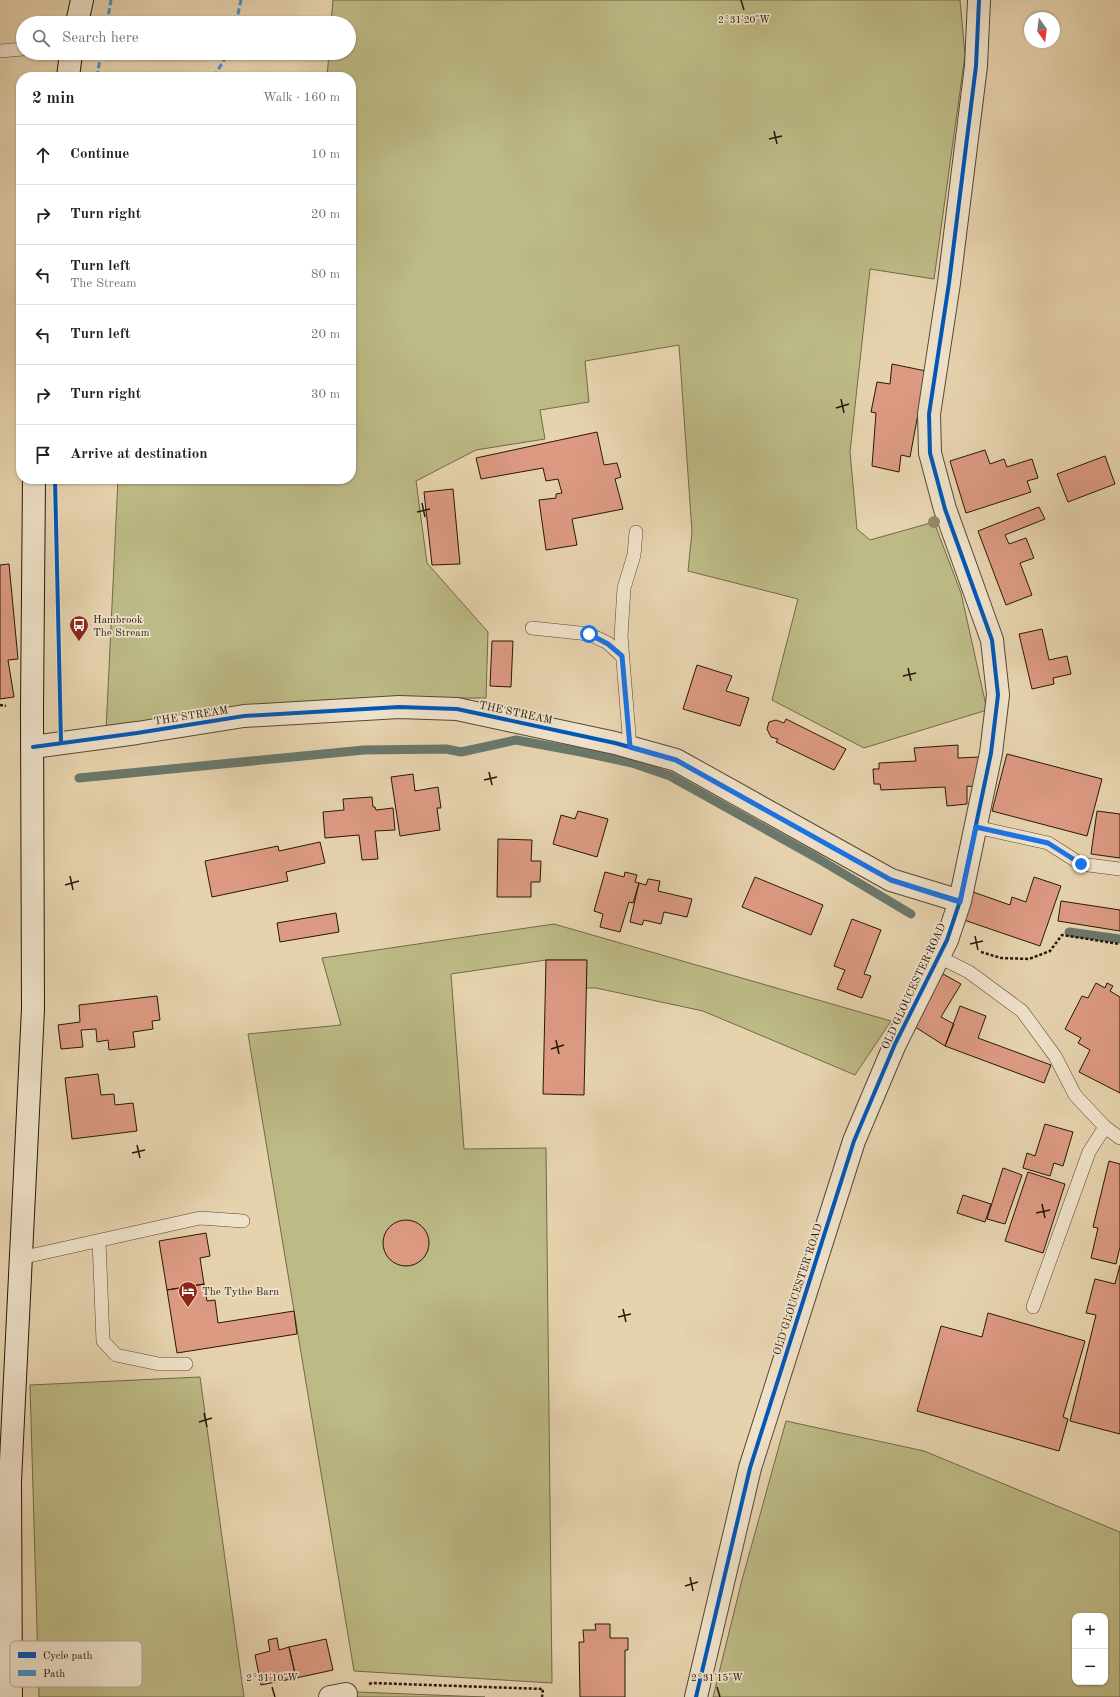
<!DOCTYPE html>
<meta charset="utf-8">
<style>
:root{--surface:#fff;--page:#f6f6f6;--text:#222;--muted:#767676;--line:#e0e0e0}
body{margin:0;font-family:"Old Standard TT",serif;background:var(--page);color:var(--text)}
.controls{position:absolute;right:12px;bottom:12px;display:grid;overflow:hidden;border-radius:8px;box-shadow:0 1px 3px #0004}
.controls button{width:36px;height:36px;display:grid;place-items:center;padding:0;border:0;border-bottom:1px solid var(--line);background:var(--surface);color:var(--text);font:20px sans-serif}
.compass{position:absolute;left:1024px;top:12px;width:36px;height:36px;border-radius:50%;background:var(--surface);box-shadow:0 1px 3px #0004;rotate:166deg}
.stop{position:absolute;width:12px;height:12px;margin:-9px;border:3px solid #1a73e8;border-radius:50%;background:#fff}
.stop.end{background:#1a73e8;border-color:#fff;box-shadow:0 1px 4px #0008}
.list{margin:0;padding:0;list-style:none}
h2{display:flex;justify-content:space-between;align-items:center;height:52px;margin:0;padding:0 16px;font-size:17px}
h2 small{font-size:13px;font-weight:400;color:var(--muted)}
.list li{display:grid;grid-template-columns:26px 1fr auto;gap:12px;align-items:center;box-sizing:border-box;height:60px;padding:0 16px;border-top:1px solid var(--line)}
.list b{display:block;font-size:15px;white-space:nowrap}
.list p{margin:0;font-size:13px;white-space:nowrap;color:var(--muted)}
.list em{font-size:13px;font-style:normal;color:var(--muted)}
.icon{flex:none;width:22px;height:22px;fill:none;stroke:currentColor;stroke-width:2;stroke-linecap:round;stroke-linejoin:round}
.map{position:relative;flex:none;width:1120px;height:1697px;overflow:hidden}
.search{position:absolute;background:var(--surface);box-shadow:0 1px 3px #0004;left:16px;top:16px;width:340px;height:44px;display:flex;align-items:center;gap:10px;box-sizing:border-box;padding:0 14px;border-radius:22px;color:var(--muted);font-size:15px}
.panel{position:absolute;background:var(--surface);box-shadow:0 1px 3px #0004;left:16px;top:72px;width:340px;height:412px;border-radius:16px}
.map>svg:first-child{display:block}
.green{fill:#bcba85;stroke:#726948;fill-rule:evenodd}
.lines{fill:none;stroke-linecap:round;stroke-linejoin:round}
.stream{stroke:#6a786b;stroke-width:9}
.building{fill:#dc9a82;stroke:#27180a}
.lane-casing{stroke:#574733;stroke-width:14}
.street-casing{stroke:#574733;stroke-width:24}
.secondary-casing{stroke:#27180a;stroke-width:24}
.path{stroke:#27180a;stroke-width:2.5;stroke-dasharray:3 2;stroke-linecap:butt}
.lane{stroke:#efe2ca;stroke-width:13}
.street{stroke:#efe2ca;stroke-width:22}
.secondary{stroke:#efe2ca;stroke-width:22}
.quiet{stroke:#3b93d2;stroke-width:3;stroke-dasharray:6 3;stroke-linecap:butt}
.cycleway-casing{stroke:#efe2ca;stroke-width:6}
.cycleway{stroke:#0057b8;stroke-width:4}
.tree{fill:#968768}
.route{stroke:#1a73e8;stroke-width:5}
.ticks{fill:none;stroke:#27180a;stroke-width:1.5}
.labels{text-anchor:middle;stroke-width:3.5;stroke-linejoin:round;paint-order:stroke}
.poi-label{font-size:11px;fill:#27180a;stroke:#efe2ca;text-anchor:start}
.street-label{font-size:11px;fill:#27180a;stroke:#efe2ca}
.key{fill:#efe2ca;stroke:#b3a590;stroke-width:1}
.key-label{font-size:11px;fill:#27180a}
.ticks-label{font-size:10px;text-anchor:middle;fill:#27180a;stroke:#efe2ca;stroke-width:3.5;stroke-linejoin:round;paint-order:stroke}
</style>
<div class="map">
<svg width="1120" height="1697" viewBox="0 0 1120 1697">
<rect width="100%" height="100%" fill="#e6d3ae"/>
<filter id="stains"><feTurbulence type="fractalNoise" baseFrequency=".005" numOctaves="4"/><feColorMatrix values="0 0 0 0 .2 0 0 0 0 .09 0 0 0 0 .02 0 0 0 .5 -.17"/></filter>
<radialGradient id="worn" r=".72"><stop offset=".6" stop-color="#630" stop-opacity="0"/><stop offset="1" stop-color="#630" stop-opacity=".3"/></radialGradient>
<path class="green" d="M333 0H960L965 55 934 279 870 269 850 452 857 529 870 540 934 522 961 593 987 710 864 748 772 700 798 599 688 571 692 532 679 345 585 361 589 402 540 410 545 439 476 450 416 481 427 563 488 632 486 698H429L106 731 118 479H351V77H327L329 53H349V23H331Z
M554 924 891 1021 855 1075 703 1011 596 988H586V960H546L451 974 464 1149 546 1148 552 1683 354 1671 248 1034 341 1025 322 958Z
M200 1377 244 1697H39L30 1385Z
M786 1421 924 1451 1120 1532V1697H713L742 1580ZM1075 1616H1105V1682H1075Z
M357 1692 485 1697H357Z"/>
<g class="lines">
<path class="stream" d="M79 778 364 750 446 749 461 752 516 740 581 752 632 763 670 776 817 858 911 914
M1069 932 1120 939"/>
</g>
<path class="building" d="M892 364 926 371 910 457 901 455 899 472 872 466 876 413 871 412 877 382 890 384Z
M597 432 604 465 617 463 621 477 615 479 623 509 572 519 577 545 546 550 539 500 556 498V494L562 493 558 479 546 481 543 468 481 479 476 458Z
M985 450 990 464 1004 459 1007 467 1032 459 1038 478 1027 481 1031 492 966 513 950 461Z
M1105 456 1115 484 1068 502 1057 474Z
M453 489 460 564 432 565 424 492Z
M1039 507 1045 519 1005 535 1009 544 1026 538 1034 558 1020 563 1032 595 1006 605 978 531Z
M9 564 18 659 8 660 14 697 0 699V565Z
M1042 629 1049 660 1067 656 1071 674 1053 678 1054 684 1032 689 1019 634Z
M492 641H513L511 687 490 686Z
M697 665 732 676 726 691 749 698 740 726 683 709Z
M786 719 846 749 834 770 776 742 778 739 771 737 767 729 769 722 776 720 784 723Z
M958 745V758L979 757 978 787 967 786V804L947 806 945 787 881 790 880 784H874L873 769H879V763L916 761 914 748Z
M1007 754 1102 779 1087 836 992 811Z
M413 774 415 791 438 787 441 808H437L440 830 400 836 391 777Z
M372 797 373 807H375L376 810 393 808 395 830 375 831 378 859 362 860 359 835 325 838 323 812 344 810 343 799Z
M578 811 608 819 597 857 553 844 561 815 575 819Z
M1097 811 1120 814V858L1091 854Z
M498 839 532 840 531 861H541L540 882H531V897H497Z
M320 842 325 863 286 872 288 881 212 897 205 861 278 846 279 851Z
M605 872 624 877 625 872 637 875 635 882 639 883 633 903 629 902 620 932 600 927 603 914 594 911Z
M755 877 823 905 811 935 742 907Z
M1034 877 1061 886 1040 946 964 920 973 892 1010 905 1012 897 1026 902Z
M648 879 660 881 658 891 692 899 687 917 664 912 661 924 644 920 642 925 630 922 639 883 646 885Z
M1061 901 1120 910V931L1058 921Z
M336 913 339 932 280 942 277 923Z
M852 919 881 930 864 974 871 976 862 998 837 989 845 970 834 966Z
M546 960H587L584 1095 543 1094Z
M943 974 961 984 941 1017 954 1024 945 1046 912 1025Z
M1096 983 1105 988 1107 983 1113 986 1110 991 1120 997V1093L1079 1072 1090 1050 1078 1043 1081 1038 1065 1029 1082 996 1088 998Z
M157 996 160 1020 152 1021 153 1029 133 1032 135 1047 109 1050 108 1040 97 1042 96 1029 81 1030 83 1047 61 1049 58 1025 80 1022 79 1005Z
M960 1006 986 1016 978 1038 1051 1065 1044 1083 945 1046Z
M98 1074 101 1095 114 1094 115 1105 133 1103 137 1131 72 1139 65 1078Z
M1045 1124 1073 1132 1063 1166 1054 1163 1050 1176 1023 1168 1027 1153 1035 1156Z
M1109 1161 1120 1164V1247L1116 1264 1091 1258 1098 1228 1093 1227Z
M1003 1168 1022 1175 1005 1224 987 1219Z
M1028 1172 1065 1184 1043 1253 1005 1241Z
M963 1195 991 1204 985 1222 957 1213Z
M383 1243a23 23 0 1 1 46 0a23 23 0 1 1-46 0Z
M206 1233 210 1256 200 1258 204 1284 167 1290 159 1241Z
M1120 1265V1434L1070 1421 1096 1315 1086 1313 1095 1279 1115 1284Z
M204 1284 207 1301 215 1300 218 1323 294 1311 297 1334 177 1353 167 1290Z
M988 1313 1085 1341 1063 1417 1068 1419 1059 1451 917 1411 941 1326 982 1337Z
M595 1624H610V1638H628V1650H625V1697H580L579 1642H584L583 1630H596Z
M277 1638 279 1650 289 1647 296 1678 261 1685 255 1655 270 1651 268 1640Z
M326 1639 333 1670 296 1678 289 1647Z"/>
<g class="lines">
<g class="lane-casing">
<path id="lane" d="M0 51 23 49
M532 628 589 634 608 643 622 656
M630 747 621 636 624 588 634 555 636 532
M976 827 1048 843 1081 864 1120 869
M939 957 969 972 1022 1011 1055 1056 1075 1095 1105 1127 1120 1138
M99 1241 103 1341 116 1355 159 1364H186
M20 1258 200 1218 243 1221
M1033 1307 1089 1152 1105 1127"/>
</g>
<g class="street-casing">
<path id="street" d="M33 747 137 733 244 716 399 707 457 709 615 743 676 760 891 880 960 901
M330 1697 346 1694
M696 1697 750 1468 854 1141 895 1044 947 940 960 901 991 753 998 695 992 640 945 509 930 453 929 414 949 283 976 66 979 0"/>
</g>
<g class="secondary-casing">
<path id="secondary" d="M77 23 82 0
M68 77 71 53
M11 1697 10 1481 33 1009 32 708 34 479"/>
</g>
<path class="path" d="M0 705 6 706
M981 952 1001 958 1029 959 1050 951 1062 935 1120 944
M369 1684 372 1683 543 1689 542 1697"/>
<use href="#lane" class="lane"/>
<use href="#street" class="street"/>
<use href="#secondary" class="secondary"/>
<path class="quiet" d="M107 23 111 0
M236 23 241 0
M97 77 101 53
M214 77 228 53"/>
<g class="cycleway-casing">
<path id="cycleway" d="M55 479 61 742
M33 747 137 733 244 716 399 707 457 709 615 743 676 760 891 880 960 901
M696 1697 750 1468 854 1141 895 1044 947 940 960 901 991 753 998 695 992 640 945 509 930 453 929 414 949 283 976 66 979 0"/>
</g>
<use href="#cycleway" class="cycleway"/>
</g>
<circle class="tree" cx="934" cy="522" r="6"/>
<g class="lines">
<path class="route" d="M589 634 608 644 622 656 630 747 676 760 891 880 960 902 976 827 1048 843 1081 864"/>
</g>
<path class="ticks" d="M741 0 744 10M774 131 777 144M769 139 782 136M841 399 844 413M836 408 849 404M422 503 425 517M417 512 430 509M908 668 911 681M903 676 916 673M489 772 492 785M484 780 497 777M70 876 73 890M65 885 79 881M975 936 978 950M970 944 983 941M556 1040 559 1054M551 1049 564 1045M137 1145 140 1158M132 1153 145 1150M1042 1204 1045 1218M1036 1213 1050 1210M623 1309 626 1322M618 1317 631 1314M204 1413 207 1427M199 1422 212 1418M690 1577 693 1591M685 1586 698 1582M272 1687 275 1697M717 1687 720 1697"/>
<defs>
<g id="bus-pin" transform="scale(1)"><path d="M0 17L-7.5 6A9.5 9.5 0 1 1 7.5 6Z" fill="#8f2418" stroke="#efe2ca"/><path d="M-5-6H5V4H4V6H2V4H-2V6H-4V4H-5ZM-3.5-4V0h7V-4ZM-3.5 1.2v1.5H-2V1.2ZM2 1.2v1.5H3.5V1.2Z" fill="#fff"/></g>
<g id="hotel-pin" transform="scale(1)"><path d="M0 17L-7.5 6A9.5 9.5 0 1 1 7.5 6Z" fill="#8f2418" stroke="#efe2ca"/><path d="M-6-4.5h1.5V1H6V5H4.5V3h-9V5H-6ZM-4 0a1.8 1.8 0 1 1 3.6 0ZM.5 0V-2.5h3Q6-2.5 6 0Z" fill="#fff"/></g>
</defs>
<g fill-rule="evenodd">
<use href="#bus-pin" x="79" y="625"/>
<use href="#hotel-pin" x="188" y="1291"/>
</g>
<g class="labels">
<g class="poi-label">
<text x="93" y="623">Hambrook<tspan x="93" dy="13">The Stream</tspan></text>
<text x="202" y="1295">The Tythe Barn</text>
</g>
<g class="street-label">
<text transform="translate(516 712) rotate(12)" y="4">THE STREAM</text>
<text transform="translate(191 715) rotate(-9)" y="4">THE STREAM</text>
<text transform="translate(913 986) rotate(-65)" y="4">OLD GLOUCESTER ROAD</text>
<text transform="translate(797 1289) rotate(-72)" y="4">OLD GLOUCESTER ROAD</text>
</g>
</g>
<rect x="10" y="1641" width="132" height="46" rx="6" class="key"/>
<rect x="18" y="1652" width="18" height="6" fill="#0057b8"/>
<rect x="18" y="1670" width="18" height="6" fill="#3b93d2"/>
<g class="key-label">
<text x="43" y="1659">Cycle path</text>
<text x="43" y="1677">Path</text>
</g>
<g class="ticks-label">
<text x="744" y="23">2°31'20"W</text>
<text x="272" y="1681">2°31'10"W</text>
<text x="717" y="1681">2°31'15"W</text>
</g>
<rect width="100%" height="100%" filter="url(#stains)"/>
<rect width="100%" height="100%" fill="url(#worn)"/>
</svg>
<div class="controls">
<button>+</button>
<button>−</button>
</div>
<svg class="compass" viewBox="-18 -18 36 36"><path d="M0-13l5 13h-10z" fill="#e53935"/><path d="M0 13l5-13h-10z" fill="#767676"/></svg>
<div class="stop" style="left:589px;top:634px"></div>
<div class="stop end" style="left:1081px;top:864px"></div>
<div class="search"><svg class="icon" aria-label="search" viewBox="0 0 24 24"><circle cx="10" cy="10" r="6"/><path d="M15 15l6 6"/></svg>Search here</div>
<section class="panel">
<h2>2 min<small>Walk · 160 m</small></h2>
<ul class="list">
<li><svg class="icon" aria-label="ahead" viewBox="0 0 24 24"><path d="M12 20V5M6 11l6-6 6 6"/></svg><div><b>Continue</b></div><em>10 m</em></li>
<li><svg class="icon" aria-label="right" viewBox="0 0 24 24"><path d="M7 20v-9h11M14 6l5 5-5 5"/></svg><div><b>Turn right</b></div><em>20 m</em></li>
<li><svg class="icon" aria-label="left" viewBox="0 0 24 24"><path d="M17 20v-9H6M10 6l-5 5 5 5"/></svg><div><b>Turn left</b><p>The Stream</p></div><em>80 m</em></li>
<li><svg class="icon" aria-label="left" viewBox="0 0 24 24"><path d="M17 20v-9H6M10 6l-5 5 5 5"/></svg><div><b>Turn left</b></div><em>20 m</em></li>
<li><svg class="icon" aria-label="right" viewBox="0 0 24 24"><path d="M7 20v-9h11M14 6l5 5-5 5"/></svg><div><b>Turn right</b></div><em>30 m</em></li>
<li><svg class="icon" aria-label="arrive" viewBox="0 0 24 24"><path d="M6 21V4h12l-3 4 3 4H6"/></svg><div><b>Arrive at destination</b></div></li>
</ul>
</section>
</div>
